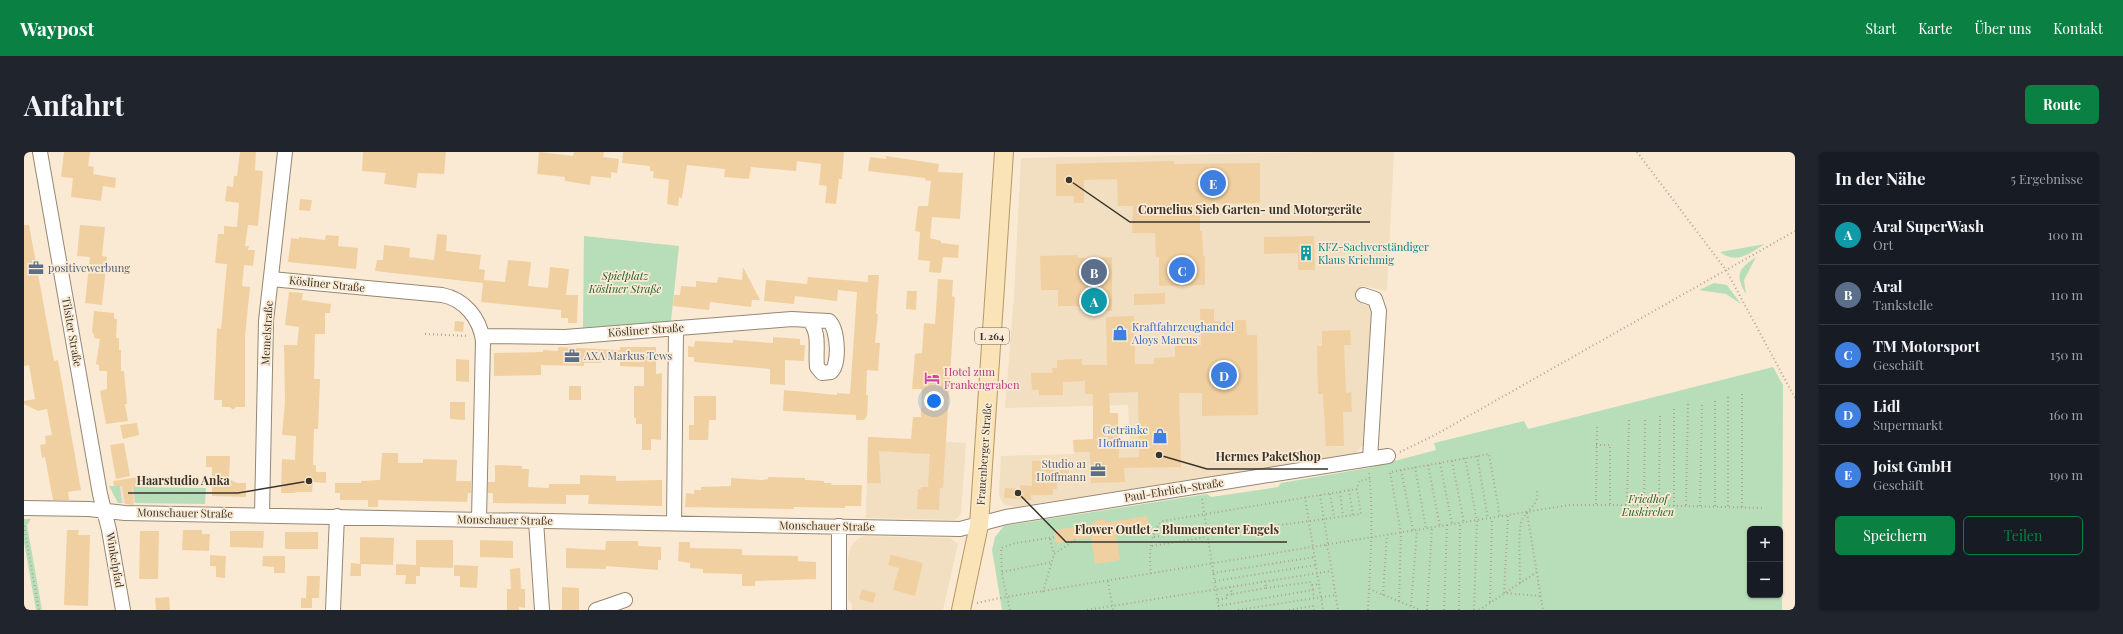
<!DOCTYPE html>
<html lang="de">
<meta charset="utf-8">
<style>
:root{--surface:#171b24;--page:#20242c;--text:#f1f3f6;--muted:#9ea1a6;--line:#363941;--accent:#0b8043}
body{margin:0;font-family:"Playfair Display",serif;background:var(--page);color:var(--text)}
.controls{position:absolute;right:12px;bottom:12px;display:grid;overflow:hidden;border-radius:6px;box-shadow:0 1px 3px #0004}
.controls button{width:36px;height:36px;display:grid;place-items:center;padding:0;border:0;border-bottom:1px solid var(--line);background:var(--surface);color:var(--text);font:20px sans-serif}
.you{position:absolute;left:910px;top:249px;width:14px;height:14px;margin:-10px;border:3px solid #fff;border-radius:50%;background:#1a73e8;box-shadow:0 0 0 6px #1a73e833}
.badge{display:grid;place-items:center;width:26px;height:26px;border-radius:50%;background:var(--accent);color:#fff;font-size:13px;font-weight:700}
.pin{position:absolute;translate:-50% -50%;border:2px solid #fff;box-shadow:0 1px 4px #0006}
.list{margin:0;padding:0;list-style:none}
h2{display:flex;justify-content:space-between;align-items:center;height:52px;margin:0;padding:0 16px;font-size:17px}
h2 small{font-size:13px;font-weight:400;color:var(--muted)}
.list li{display:grid;grid-template-columns:26px 1fr auto;gap:12px;align-items:center;box-sizing:border-box;height:60px;padding:0 16px;border-top:1px solid var(--line)}
.list b{display:block;font-size:15px;white-space:nowrap}
.list p{margin:0;font-size:13px;white-space:nowrap;color:var(--muted)}
.list em{font-size:13px;font-style:normal;color:var(--muted)}
.actions{display:flex;gap:8px;padding:12px 16px}
.actions a{flex:1;padding:9px 0;border:1px solid var(--accent);border-radius:6px;text-align:center;font-size:14px;color:var(--accent)}
.actions .main{background:var(--accent);color:#fff}
.map{position:relative;flex:none;width:1771px;height:458px;overflow:hidden;border-radius:6px}
header{display:flex;align-items:center;gap:24px;box-sizing:border-box;height:56px;padding:0 20px;background:var(--accent);color:#fff}
header strong{font-size:19px}
nav{display:flex;gap:22px;margin-inline-start:auto;font-size:14px}
.intro{display:flex;align-items:center;justify-content:space-between;box-sizing:border-box;height:96px;padding:0 24px}
h1{margin:0;font-size:28px}
.button{padding:10px 18px;border-radius:6px;background:var(--accent);color:#fff;font-size:14px;font-weight:700}
main{display:flex;gap:24px;padding:0 24px}
aside{flex:1;background:var(--surface);border-radius:6px;box-shadow:0 1px 3px #0004}
.map>svg:first-child{display:block}
.built{fill:#f2dec1}
.industrial{fill:#f6dcd6}
.green{fill:#b7deb8;fill-rule:evenodd}
.building{fill:#f0d0a0;fill-rule:evenodd}
.lines{fill:none;stroke-linecap:round;stroke-linejoin:round}
.minor-casing{stroke:#958772;stroke-width:16}
.major-casing{stroke:#b49967;stroke-width:20}
.path{stroke:#afa391;stroke-width:2;stroke-dasharray:1 3;stroke-linecap:butt}
.minor{stroke:#fff;stroke-width:14}
.major{stroke:#f9e3b7;stroke-width:18}
.labels{text-anchor:middle;stroke-width:3.5;stroke-linejoin:round;paint-order:stroke}
.shield{fill:#faead3;stroke:#746b5d;stroke-width:1}
.shield-label{font-size:10px;font-weight:bold;fill:#3a342b}
.culture-label{font-size:11px;fill:#0d838f;stroke:#faead3;text-anchor:start}
.service-label{font-size:11px;fill:#4e5e75;stroke:#faead3;text-anchor:start}
.park-label{font-size:11px;font-style:italic;fill:#245f2c;stroke:#faead3}
.street-label{font-size:11px;fill:#3a342b;stroke:#faead3}
.shop-label{font-size:11px;fill:#366cbe;stroke:#faead3;text-anchor:start}
.hotel-label{font-size:11px;fill:#b23c85;stroke:#faead3;text-anchor:start}
.leader{fill:none;stroke:#3a342b;stroke-width:1.5}
.callout-dot{fill:#3a342b;stroke:#faead3;stroke-width:1.5}
.callout-label{font-size:12px;text-anchor:middle;font-weight:bold;fill:#3a342b;stroke:#faead3;stroke-width:3.5;stroke-linejoin:round;paint-order:stroke}
</style>
<header>
<strong>Waypost</strong>
<nav><a>Start</a><a>Karte</a><a>Über uns</a><a>Kontakt</a></nav>
</header>
<div class="intro"><h1>Anfahrt</h1><a class="button">Route</a></div>
<main>
<div class="map">
<svg width="1771" height="458" viewBox="0 0 1771 458">
<rect width="100%" height="100%" fill="#faead3"/>
<path class="built" d="M1295 0H1370L1363 139 1338 134 1339 153H1347L1341 291 1331 302 991 355 980 353 975 344 977 304 1050 302 1049 288H1106L1104 253 981 256 990 144 997 6Z
M844 285 942 291 937 362 931 368 842 366Z
M840 384 926 386 934 392 919 458H828V452L824 447V404L827 394 834 387Z"/>
<path class="industrial" d="M96 334 109 335 111 351H98Z"/>
<path class="green" d="M560 84 655 94 647 169 559 176Z
M1741 92C1726 101 1712 113 1696 100Z
M1732 105 1720 128 1722 142C1711 123 1714 117 1732 105Z
M1690 131 1703 133 1717 152 1702 142 1675 138Z
M1749 215 1759 233 1758 458H978L968 398 971 385 980 374 1177 343 1183 342 1187 345 1254 335 1257 331 1344 316 1412 298 1410 291 1500 269 1504 277ZM1726 377H1756V443H1726Z
M85 334H96L98 351H94Z
M109 335 182 336 181 352 111 351Z
M0 367H7L3 373 18 458H12L0 390Z"/>
<path class="building" d="M40 0H66L64 14 70 15 69 22 92 26 91 36 79 34 77 49 47 45 49 26 37 25Z
M216 0H232L231 18 239 19 234 74 224 73 221 94H225L224 98H231L229 114 220 113 218 134 226 135 221 184V255H212L209 258 206 255H198V248H190L193 176 197 177 203 112 191 111 194 82H200V74L213 75 215 51 201 49 203 34 209 35 210 24H213Z
M339 0H422L420 22 394 21 392 36 360 32 362 21 338 19Z
M515 0 549 4 550 0H580L579 5 595 7 593 21 587 20V26L567 24 566 33 541 29V25L513 22Z
M599 0H820L818 27H815L812 52 801 51 803 34 795 33 797 12 773 9 772 19 727 15 725 27 700 25 701 17 663 13 658 46 655 45 654 54 643 52 645 28 629 26 630 19H626V14L598 11Z
M862 4 915 12 914 20 939 21 936 67 908 65 906 86 917 89V91L935 93 934 106 919 105 917 121 905 120 906 109 894 108 896 80 891 79 894 54H904L907 29 901 28V26L844 19 846 5 862 7Z
M1150 9V12L1236 11V51L1183 52V57H1176V79H1178L1179 104H1181V133L1135 134V105H1132L1131 81H1108L1109 54H1094L1093 27 1060 28V51H1050V44H1032V12Z
M276 47 288 48 286 59 275 58Z
M0 73H5L30 209 34 208 57 338 44 340 45 348H29L21 305 18 306 16 293 22 292 21 284 28 283 23 257 14 259 0 252V249L11 247 5 213 0 214Z
M56 73 81 75 78 104 83 105 78 153 61 151 66 105 53 104Z
M413 82 423 83 422 99 457 103 455 117 461 118 460 128 481 130 484 108 507 110 504 134 524 136 526 115 545 117 542 143H554L553 171H544V166H537V158L457 150 459 131 351 119 353 108H359L360 93 386 96 385 105 410 108Z
M302 83 315 84 314 94 334 96 332 117 264 110 267 86 275 87V85L301 88Z
M1290 84 1291 118H1274V101L1240 102V85Z
M1054 103V106L1088 105V159H1074V154H1034V138H1017L1016 104Z
M719 115 736 148H728L727 155 686 150 685 158 649 154 650 143H656L657 134 672 135V129L693 131 694 125 718 128Z
M844 123H855L852 162H854L851 191H856L854 219 843 218 842 243H844L843 264 840 268H832V263L759 259 760 238 813 243V241L826 242 833 140 814 138 813 149 771 144 770 152 740 149 742 128 783 132 784 125 844 130Z
M914 127 929 128 928 144 931 145 919 336H916L915 358 893 357 894 337H897V335H904L906 302 855 299 857 331H843L844 285 887 287 889 265H897L898 237H888L891 202 898 201 900 171 911 172Z
M883 139H893L892 158 882 157Z
M265 140 279 141 278 148 307 152 306 161H301V182H291L290 227H296L294 277H290L289 313H292V320H302V331L289 330 288 340H272L271 341H257L258 307 271 308 272 284 258 283 261 250 260 193H273L275 175 261 173Z
M1141 141V152L1110 153V142Z
M1176 157H1190V169L1222 168 1223 183H1233L1234 263 1178 264V241H1155L1157 315 1100 316 1101 330 1067 331 1066 300H1050L1049 288 1069 287V242H1061V229L1039 230V243H1015V238H1008L1007 221H1029L1028 216H1033V208L1058 207V213H1083L1082 165 1110 164 1111 212H1130V206L1151 205V194L1177 193ZM1114 240 1115 305 1095 306 1094 261H1086L1085 241Z
M70 159 90 161V166L93 167 92 186H95V198H97V219H100L103 252H101L104 269 82 272 76 239 83 237V219H75V213L72 212 76 187 70 186V182L68 180Z
M431 169 440 170 439 180 430 179Z
M1326 178 1327 193H1320L1322 241 1327 240 1328 260H1319L1320 294H1302L1299 242H1294L1293 194H1298V179Z
M749 185 776 187V193H781L780 209 761 208V233L746 232V217L670 210V205H664V194L670 195 671 189 709 191V188L749 191Z
M534 195 596 198V195H632V222L638 221 637 288 627 287V298H618V272H612V266H610V234H620V215L596 214V209H577V211H560V214L517 213V223L470 224V201L519 200V198L534 199Z
M432 207 445 208V230L432 229Z
M545 234H557V248H545Z
M670 244H692V268H685L684 288H665V273H670Z
M426 250H441V268L426 267Z
M113 271 115 283 99 287 96 273Z
M100 291 106 324 92 327 86 293Z
M358 301H374V311H399V307L433 308 432 329H447V341H444L443 350 354 348V355H344V348H316V341H311V331H337V329L356 328Z
M182 304H206L205 327 213 331H222V345L188 344V315H182Z
M1044 308 1045 331H1033V337H1029V343H1007V348L980 346 981 336 996 337V333L1008 334V309Z
M471 313 498 314V317H505L504 335 525 336V332H556V323L592 324V329L638 328V354L564 352 565 343H542V352L469 351V341H464V330H471Z
M120 324 121 335H108L110 353 101 352 98 334H90L89 329Z
M744 325 781 326V328L800 329V331H808L807 333H838L837 354H821V356L770 355V357L661 355 662 341 670 342V338H677V335L707 334V326L738 328 744 327Z
M1123 364 1125 376 1092 382 1096 408 1071 412 1067 385 1032 391 1030 378 1065 373 1071 371 1070 369 1081 367V370H1087Z
M43 378H55L54 383H66L64 454 40 453Z
M159 378H178V382H186L185 399 158 398Z
M116 379H135L134 427H115Z
M206 379H240L239 396 206 395Z
M261 380H294V397H261Z
M336 385 370 386 369 413 337 412V424H326L327 411 336 412Z
M392 388H429V416L396 415V424H392V432H381L382 423H372V412L392 413Z
M456 388 489 389V406L456 405Z
M582 389H614V394L637 395V408H634V418L582 414V417L542 416V396L581 398Z
M655 390H666V396L718 397V403L774 404V409L792 410V427L731 429V434H718V422L679 421V417L666 416V411L654 409Z
M186 403 202 404 201 426 192 425V414H186Z
M867 403 899 411 891 444 869 438 875 416 864 413Z
M239 404H261V421H250V415L238 414Z
M430 413 454 414 453 436 436 435V424H430Z
M496 416 497 437H501V456L495 455V458H483V437H487L486 417Z
M283 424H296L295 446H288V456H277V446H282Z
M538 435 555 436V458H538Z
M838 437 852 441 849 451 835 447Z
M145 445 146 458H132L131 446Z"/>
<g class="lines">
<g class="minor-casing">
<path id="minor" d="M16 0 76 342 85 378 99 458
M247 127 418 143C440 147 456 166 459 189L455 367
M1339 143 1351 147 1355 159 1346 307
M459 184 541 185 768 167 785 168C797 182 791 198 793 215L798 221 807 220C816 212 814 177 805 169L785 168
M0 356 65 357 101 361 936 377 982 365 1364 304
M238 362 242 169 261 0
M512 369 518 458
M650 371 652 176
M309 458 313 364
M572 458 601 448
M815 458V374"/>
</g>
<g class="major-casing">
<path id="major" d="M937 458 955 373 980 0"/>
</g>
<path class="path" d="M1613 0 1702 118 1771 246
M401 182 445 184
M1704 245V355
M1572 293H1586V352
M1376 300 1411 283 1771 79
M1453 304 1464 367
M1441 306 1453 369 1450 458
M1428 309 1440 371
M1416 311 1428 372
M1404 313 1416 375
M1391 315 1402 377
M1325 338 1329 363
M1316 340 1319 364
M1306 342 1310 365
M1296 343 1304 393
M1281 345 1299 458
M1178 347 1195 458
M1572 352 1573 274
M1603 353 1605 268
M1620 353 1621 267
M1635 353 1636 261
M1662 353 1664 251
M1650 354V254
M1676 354 1678 253
M1691 354V249
M1718 355V241
M1503 361 1519 458
M1484 364 1480 441 1517 444
M0 374 15 458
M1389 378 1377 318 1465 302 1476 365
M1183 383 1337 362 1333 337
M1130 385 1182 376
M1026 387 1030 402
M1302 393 1305 402 1314 458
M1128 394 1183 385
M978 420 1028 410
M1189 421 1291 405
M1127 422C1125 407 1125 379 1139 369L1333 337 1335 329 1346 327
M1084 429 1089 458
M1191 429 1292 413
M1496 431C1496 416 1494 384 1497 371 1500 358 1516 354 1513 339
M1288 433 1296 432
M1206 435 1208 442 1242 436 1241 429
M1242 436 1287 430 1289 438
M1345 437 1396 458
M1019 440 1030 402 1051 388
M1359 443 1363 383
M1194 448 1203 446V443L1208 442
M1375 449 1377 381 1366 320 1377 318
M1466 450 1468 366
M953 451 976 446 1545 353H1620L1738 356
M1194 454 1289 438 1290 446
M1387 454 1393 378
M986 458 978 423 977 396 992 391 1031 385
M1063 458 1307 419
M1214 458 1311 443
M1265 458 1289 454 1290 458
M1344 458C1346 412 1350 366 1345 320
M1403 458 1408 376
M1420 458 1423 373
M1435 458 1436 371
M1455 458 1513 420"/>
<use href="#minor" class="minor"/>
<use href="#major" class="major"/>
</g>
<defs>
<g id="building-bare" transform="scale(1.2)"><path d="M-4-6H4V6H1V3H-1V6H-4ZM-2.5-4.3h1.7v1.8h-1.7ZM.8-4.3h1.7v1.8H.8ZM-2.5-1h1.7V.8h-1.7ZM.8-1h1.7V.8H.8Z" fill="#0f9aa8" stroke="#faead3" stroke-width="2.5" paint-order="stroke"/></g>
<g id="office-bare" transform="scale(1.2)"><path d="M-6-3h4V-5.5h4V-3h4V5H-6ZM-1-4.5V-3h2v-1.5ZM-6 0V1H6V0Z" fill="#5c6f8a" stroke="#faead3" stroke-width="2.5" paint-order="stroke"/></g>
<g id="shop-bare" transform="scale(1.2)"><path d="M-5-2.5h2.3a2.7 3.5 0 0 1 5.4 0H5L5.5 6h-11ZM-1.5-2.5h3a1.5 2.3 0 0 0-3 0Z" fill="#3f7fe0" stroke="#faead3" stroke-width="2.5" paint-order="stroke"/></g>
<g id="hotel-bare" transform="scale(1.2)"><path d="M-6-4.5h1.5V1H6V5H4.5V3h-9V5H-6ZM-4 0a1.8 1.8 0 1 1 3.6 0ZM.5 0V-2.5h3Q6-2.5 6 0Z" fill="#d1479c" stroke="#faead3" stroke-width="2.5" paint-order="stroke"/></g>
</defs>
<g fill-rule="evenodd">
<use href="#building-bare" x="1282" y="101"/>
<use href="#office-bare" x="12" y="116"/>
<use href="#shop-bare" x="1096" y="181"/>
<use href="#office-bare" x="548" y="204"/>
<use href="#hotel-bare" x="908" y="226"/>
<use href="#shop-bare" x="1136" y="284"/>
<use href="#office-bare" x="1074" y="318"/>
</g>
<g class="labels">
<rect class="shield" x="951" y="176" width="34" height="16" rx="3"/>
<g class="shield-label">
<text x="968" y="188">L 264</text>
</g>
<g class="culture-label">
<text x="1294" y="99">KFZ-Sachverständiger<tspan x="1294" dy="13">Klaus Kriehmig</tspan></text>
</g>
<g class="service-label">
<text x="24" y="120">positivewerbung</text>
<text x="560" y="208">AXA Markus Tews</text>
<text x="1062" y="316" text-anchor="end">Studio a1<tspan x="1062" dy="13">Hoffmann</tspan></text>
</g>
<g class="park-label">
<text x="601" y="128">Spielplatz<tspan x="601" dy="13">Kösliner Straße</tspan></text>
<text x="1624" y="351">Friedhof<tspan x="1624" dy="13">Euskirchen</tspan></text>
</g>
<g class="street-label">
<text transform="translate(303 132) rotate(6)" y="4">Kösliner Straße</text>
<text transform="translate(622 178) rotate(-4)" y="4">Kösliner Straße</text>
<text transform="translate(48 180) rotate(80)" y="4">Tilsiter Straße</text>
<text transform="translate(243 181) rotate(-87)" y="4">Memelstraße</text>
<text transform="translate(960 302) rotate(-86)" y="4">Frauenberger Straße</text>
<text transform="translate(1150 338) rotate(-9)" y="4">Paul-Ehrlich-Straße</text>
<text transform="translate(161 361) rotate(1)" y="4">Monschauer Straße</text>
<text transform="translate(481 368) rotate(1)" y="4">Monschauer Straße</text>
<text transform="translate(803 374) rotate(1)" y="4">Monschauer Straße</text>
<text transform="translate(91 408) rotate(80)" y="4">Winkelpfad</text>
</g>
<g class="shop-label">
<text x="1108" y="179">Kraftfahrzeughandel<tspan x="1108" dy="13">Aloys Marcus</tspan></text>
<text x="1124" y="282" text-anchor="end">Getränke<tspan x="1124" dy="13">Hoffmann</tspan></text>
</g>
<g class="hotel-label">
<text x="920" y="224">Hotel zum<tspan x="920" dy="13">Frankengraben</tspan></text>
</g>
</g>
<path class="leader" d="M1045 28L1106 70H1346M1135 303L1183 317H1304M285 329L214 341H104M994 341L1042 390H1263"/>
<g class="callout-dot">
<circle cx="1045" cy="28" r="4"/>
<circle cx="1135" cy="303" r="4"/>
<circle cx="285" cy="329" r="4"/>
<circle cx="994" cy="341" r="4"/>
</g>
<g class="callout-label">
<text x="1226" y="62">Cornelius Sieb Garten- und Motorgeräte</text>
<text x="1244" y="309">Hermes PaketShop</text>
<text x="159" y="333">Haarstudio Anka</text>
<text x="1153" y="382">Flower Outlet - Blumencenter Engels</text>
</g>
</svg>
<div class="controls">
<button>+</button>
<button>−</button>
</div>
<div class="you"></div>
<div class="pin badge" style="left:1070px;top:149px;background:#0f9aa8">A</div>
<div class="pin badge" style="left:1070px;top:120px;background:#5c6f8a">B</div>
<div class="pin badge" style="left:1158px;top:118px;background:#3f7fe0">C</div>
<div class="pin badge" style="left:1200px;top:223px;background:#3f7fe0">D</div>
<div class="pin badge" style="left:1189px;top:31px;background:#3f7fe0">E</div>
</div>
<aside>
<h2>In der Nähe<small>5 Ergebnisse</small></h2>
<ul class="list">
<li><span class="badge" style="background:#0f9aa8">A</span><div><b>Aral SuperWash</b><p>Ort</p></div><em>100 m</em></li>
<li><span class="badge" style="background:#5c6f8a">B</span><div><b>Aral</b><p>Tankstelle</p></div><em>110 m</em></li>
<li><span class="badge" style="background:#3f7fe0">C</span><div><b>TM Motorsport</b><p>Geschäft</p></div><em>150 m</em></li>
<li><span class="badge" style="background:#3f7fe0">D</span><div><b>Lidl</b><p>Supermarkt</p></div><em>160 m</em></li>
<li><span class="badge" style="background:#3f7fe0">E</span><div><b>Joist GmbH</b><p>Geschäft</p></div><em>190 m</em></li>
</ul>
<div class="actions"><a class="main">Speichern</a><a>Teilen</a></div>
</aside>
</main>
